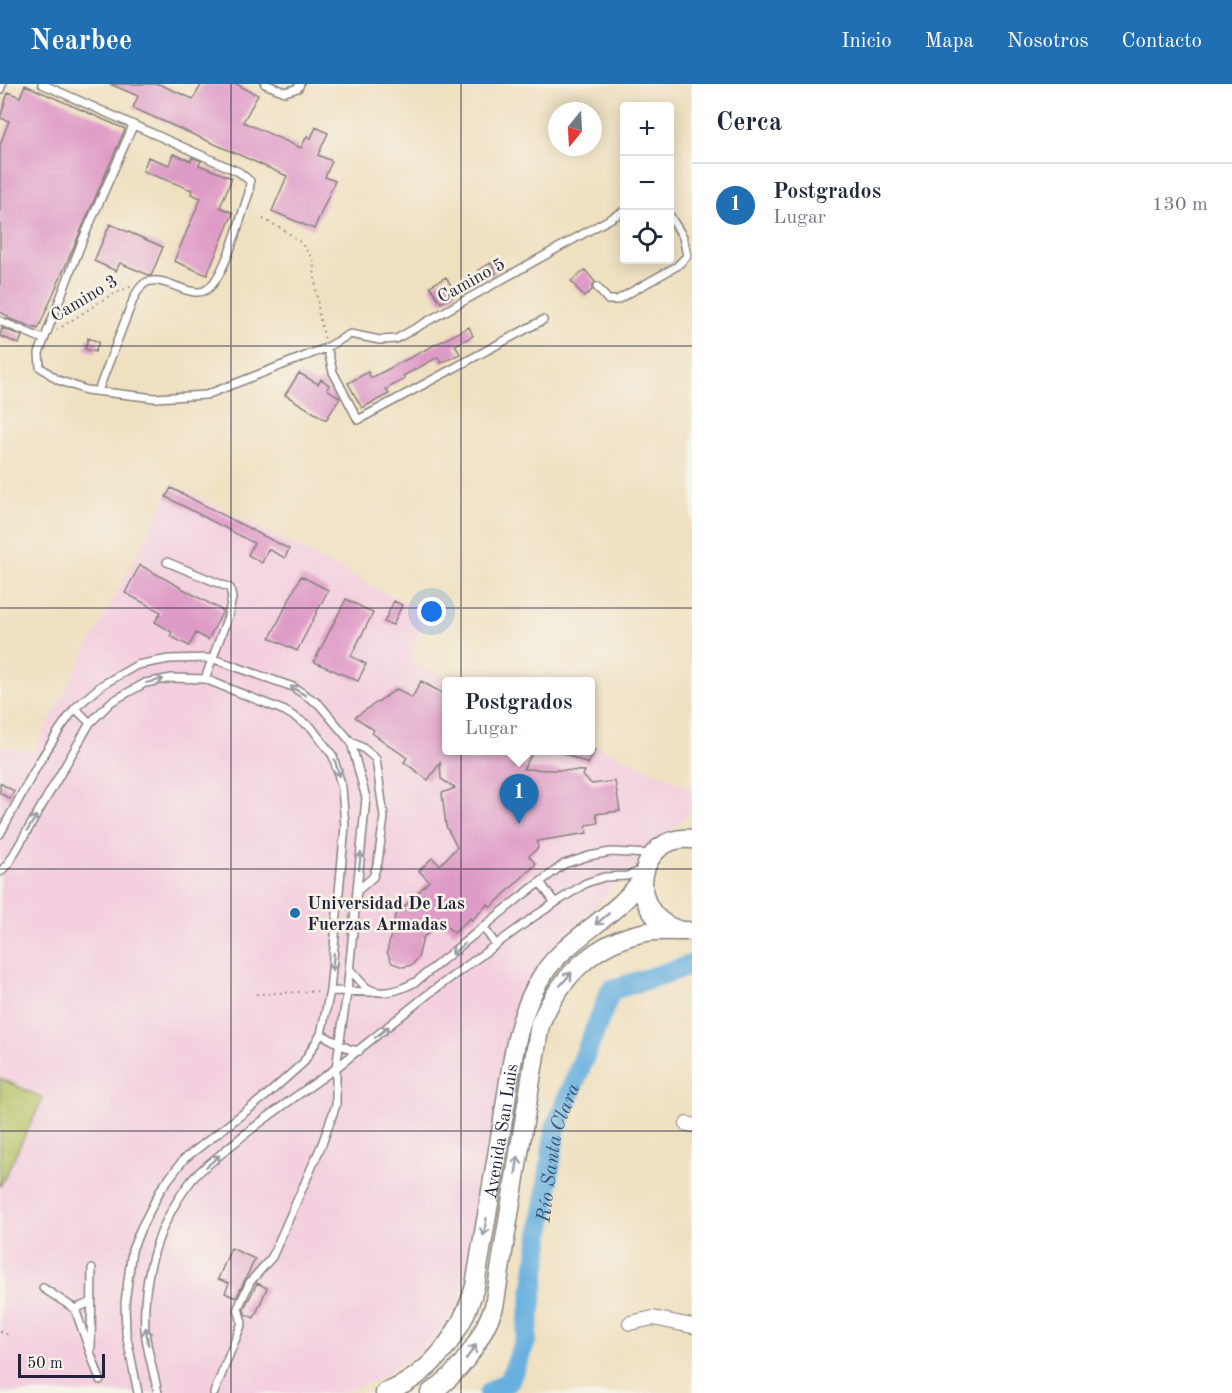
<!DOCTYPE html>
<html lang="es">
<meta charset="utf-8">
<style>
:root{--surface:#fff;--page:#f6f6f7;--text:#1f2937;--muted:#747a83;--line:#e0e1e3;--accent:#1f6fb2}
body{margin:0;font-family:"Old Standard TT",serif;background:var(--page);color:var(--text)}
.controls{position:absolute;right:18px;top:18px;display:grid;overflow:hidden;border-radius:6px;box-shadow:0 3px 15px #0003}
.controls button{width:54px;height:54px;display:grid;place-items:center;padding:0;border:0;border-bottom:2px solid var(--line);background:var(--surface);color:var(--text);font:30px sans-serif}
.compass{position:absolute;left:548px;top:18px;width:54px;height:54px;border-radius:50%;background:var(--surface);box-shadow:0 3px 15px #0003;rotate:198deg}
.scale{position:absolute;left:18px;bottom:15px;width:87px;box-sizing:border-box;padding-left:6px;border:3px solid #22223b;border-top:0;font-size:16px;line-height:21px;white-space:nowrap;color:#22223b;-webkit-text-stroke:4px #f7f3e8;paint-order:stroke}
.you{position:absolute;left:432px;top:528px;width:21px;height:21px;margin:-15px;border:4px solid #fff;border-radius:50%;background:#1a73e8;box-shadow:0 0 0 9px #1a73e833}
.badge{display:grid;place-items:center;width:39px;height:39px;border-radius:50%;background:var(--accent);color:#fff;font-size:20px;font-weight:700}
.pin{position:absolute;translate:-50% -50px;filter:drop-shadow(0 2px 3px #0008)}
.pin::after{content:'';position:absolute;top:32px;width:21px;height:18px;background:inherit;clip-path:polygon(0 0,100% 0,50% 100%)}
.popup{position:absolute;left:442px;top:593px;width:153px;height:78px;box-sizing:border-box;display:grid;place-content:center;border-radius:6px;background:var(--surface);filter:drop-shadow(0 2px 4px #0005);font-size:20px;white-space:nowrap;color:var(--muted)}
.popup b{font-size:22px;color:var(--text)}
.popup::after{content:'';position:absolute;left:50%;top:100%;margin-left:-12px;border:12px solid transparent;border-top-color:var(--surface)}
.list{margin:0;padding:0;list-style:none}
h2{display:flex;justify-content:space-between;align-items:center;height:78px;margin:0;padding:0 24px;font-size:26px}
h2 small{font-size:20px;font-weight:400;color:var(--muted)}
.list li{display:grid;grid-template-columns:39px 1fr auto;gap:18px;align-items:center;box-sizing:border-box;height:84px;padding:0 24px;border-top:2px solid var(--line)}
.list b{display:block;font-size:22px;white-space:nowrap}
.list p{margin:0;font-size:20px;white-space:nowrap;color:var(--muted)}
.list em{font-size:20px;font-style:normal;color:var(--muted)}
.icon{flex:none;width:33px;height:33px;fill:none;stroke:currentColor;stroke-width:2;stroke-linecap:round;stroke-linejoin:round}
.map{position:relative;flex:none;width:692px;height:1309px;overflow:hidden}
header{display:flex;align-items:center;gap:36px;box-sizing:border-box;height:84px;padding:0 30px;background:var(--accent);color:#fff}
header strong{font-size:28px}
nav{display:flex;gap:33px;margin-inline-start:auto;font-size:21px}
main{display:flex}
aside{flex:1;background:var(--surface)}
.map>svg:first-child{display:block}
.built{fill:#f3cfdf}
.green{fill:#b2c062;stroke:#6a714e;stroke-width:1.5}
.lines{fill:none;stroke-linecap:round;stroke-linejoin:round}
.river{stroke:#67b0df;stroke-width:21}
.building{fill:#df9bc7}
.lane-casing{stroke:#88817e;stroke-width:10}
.street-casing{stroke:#88817e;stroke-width:16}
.secondary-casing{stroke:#88817e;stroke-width:21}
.path{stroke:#88817e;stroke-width:2;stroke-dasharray:1.5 4.5;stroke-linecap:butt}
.lane{stroke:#fff;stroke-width:7}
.street{stroke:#fff;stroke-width:14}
.secondary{stroke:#fff;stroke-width:18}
.oneway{stroke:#9c9ca7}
.grid{fill:none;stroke:#22223b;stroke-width:1.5;stroke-opacity:0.55}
.poi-dot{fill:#1f6fb2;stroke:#f7f3e8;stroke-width:2}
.labels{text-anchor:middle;stroke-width:5;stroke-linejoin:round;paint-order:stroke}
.street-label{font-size:18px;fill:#22223b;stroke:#f7f3e8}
.poi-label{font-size:18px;font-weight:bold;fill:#22223b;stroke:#f7f3e8;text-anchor:start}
.water-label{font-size:20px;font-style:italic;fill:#3a5474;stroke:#f7f3e8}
</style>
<header>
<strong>Nearbee</strong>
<nav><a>Inicio</a><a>Mapa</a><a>Nosotros</a><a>Contacto</a></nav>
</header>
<main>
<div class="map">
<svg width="692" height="1309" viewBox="0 0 692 1309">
<rect width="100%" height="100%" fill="#f7f3e8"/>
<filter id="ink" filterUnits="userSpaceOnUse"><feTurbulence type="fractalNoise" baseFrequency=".0167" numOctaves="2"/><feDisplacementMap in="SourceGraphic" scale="12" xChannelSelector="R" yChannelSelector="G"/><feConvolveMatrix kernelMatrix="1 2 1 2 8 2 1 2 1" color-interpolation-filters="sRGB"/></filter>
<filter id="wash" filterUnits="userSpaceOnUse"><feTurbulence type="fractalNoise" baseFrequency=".008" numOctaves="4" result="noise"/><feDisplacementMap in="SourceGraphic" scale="24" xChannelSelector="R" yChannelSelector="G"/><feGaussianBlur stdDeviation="1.35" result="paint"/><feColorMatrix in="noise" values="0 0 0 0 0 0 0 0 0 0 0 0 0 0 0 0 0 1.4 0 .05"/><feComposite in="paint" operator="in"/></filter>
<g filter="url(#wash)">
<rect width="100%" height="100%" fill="#efe0c0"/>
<path class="built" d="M174 400 427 530 411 578 453 597 447 598V666H591V659L692 705V725L552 866 515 931 461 1212 449 1240 432 1258 386 1292 342 1309H0V662L33 668Z"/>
<path class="green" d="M0 994 43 1014 0 1103Z"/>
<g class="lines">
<path class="river" id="s1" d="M489 1309 509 1297 526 1256 555 1046 611 906 692 881"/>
</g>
<g id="blocks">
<path class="building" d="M110 0H159L193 15 202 0H236L258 11 243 38 301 64 307 52 311 54 316 43 328 49 318 71 332 77 325 93 335 97 314 145 272 127 287 92 133 24 138 12Z
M25 1 125 45 38 245 7 234 8 232 0 228V61L9 37 0 34 8 8 20 13Z
M173 70 191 77 192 73 201 77 199 81 232 94 220 123 233 129 207 191 174 177 201 114 191 110 192 106 143 87 148 73 169 81Z
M110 140 163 163 151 192 120 179 116 187 94 177Z
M491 179 496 189 484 196 478 186Z
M585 186 595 198 592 202V206L584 213 571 197Z
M446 193 456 210 441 219 430 202Z
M469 243 473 252 455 261 460 270 441 279 438 273 403 292 405 295 386 305 389 310 362 324 348 299 368 288 371 294Z
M2 244 22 252 19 260 0 252Z
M88 254 99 258 95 268 85 265Z
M299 289 318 300 321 295 329 301 327 305 340 314 326 336 285 311Z
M171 404 289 465 285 474 268 465 262 479 248 471 254 459 166 413Z
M140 481 223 527 208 556 196 549 189 562 170 552 172 548 155 538 161 528 125 509Z
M301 492 328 506 297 567 270 554Z
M346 515 373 529 351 572 366 580 358 597 314 578Z
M394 517 402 521 393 541 384 538Z
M421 597 447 612V666H534L523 685 585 687 583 692 592 700 615 697 620 727 596 730 598 739 586 741 587 749 537 757 538 764 529 772 536 780 491 823 488 820 472 836 470 834 454 849 441 837 423 854 418 874 412 881 403 883 392 879 387 868 395 832 429 797 419 787 432 774 440 781 457 763 446 742 442 709 455 704 441 695 440 679 428 696 404 678 407 674 372 649 374 646 355 633 397 605 412 614Z
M557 666H595L588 680Z
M0 699 14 707 10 715 0 709Z
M231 1164 255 1175 236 1214 225 1209 229 1199 218 1195Z
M257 1199 267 1204 254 1234 245 1230 244 1225Z"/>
</g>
</g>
<g filter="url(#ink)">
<use href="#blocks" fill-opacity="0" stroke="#88817e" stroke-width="1.5"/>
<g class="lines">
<g class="lane-casing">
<path id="lane" d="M42 0 239 88 250 97 249 109C241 131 225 195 206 206 190 215 165 191 147 198 140 201 136 210 133 216L98 307
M265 0 285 8 298 4 300 0
M0 6 2 0
M133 42 83 155 39 269 40 283 58 296 86 306 155 314 206 311 326 264 350 250 380 256 396 255 624 127
M597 203 608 216H617L677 182 687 172 683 153 670 132
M0 237 43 255
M327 263 333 288 358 336 543 236
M167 478 230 504 232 514 228 532 205 595
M75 624 90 639
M351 658 363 664 376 675 384 733 378 778 373 793 357 807
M0 750 38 680 60 645 75 624 102 601 137 581 169 575 211 574 293 603 319 620 351 658 366 714 347 908 336 984C297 1012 258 1038 222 1069 212 1078 199 1086 191 1097 158 1139 142 1192 145 1246 147 1267 154 1289 158 1309
M0 788 8 780 90 639 111 618 145 599 172 594 205 595 285 627 311 643 333 672 342 704 345 742 330 907 321 950 303 979 267 1011 184 1075 161 1105 141 1144 132 1166 125 1219 126 1249 138 1309
M540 798 555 819
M484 844 496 861
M349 885C355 890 360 898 366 903 381 914 403 905 417 897L519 814 564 780 589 772 611 768 650 770
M330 907 373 908
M321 950 349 965 359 967
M43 1204 75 1225 100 1296
M75 1225 91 1218
M91 1263 92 1185
M214 1309 242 1239 238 1224 250 1198 272 1173 322 1060 336 1021V984L427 911 535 832 586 799 604 793 627 792 643 786"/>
</g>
<g class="street-casing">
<path id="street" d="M687 1040 692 1041
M630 1239 653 1234 692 1242"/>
</g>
<g class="secondary-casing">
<g id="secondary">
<path d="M678 846C622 828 638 749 692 755"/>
<path id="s2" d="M385 1309C432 1291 462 1249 475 1202 484 1147 494 1091 503 1036 511 987 515 934 542 892 567 853 617 833 643 794"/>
<path d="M430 1309C462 1288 480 1258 494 1223L540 940C560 893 595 857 647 848 660 846 675 847 688 847"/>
</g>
</g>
<path class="path" d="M263 135 283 145 301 159 313 175 319 232 325 256
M57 246 109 212 132 202
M256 910 322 907
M0 1248 9 1251"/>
<use href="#lane" class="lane"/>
<use href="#street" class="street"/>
<use href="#secondary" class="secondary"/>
</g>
<defs><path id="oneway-shaft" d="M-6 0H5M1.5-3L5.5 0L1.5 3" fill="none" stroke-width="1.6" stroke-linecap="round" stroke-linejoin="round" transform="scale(1.5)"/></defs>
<g class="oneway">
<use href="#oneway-shaft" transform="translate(155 597) rotate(-12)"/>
<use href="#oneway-shaft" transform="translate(298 607) rotate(-149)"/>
<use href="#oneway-shaft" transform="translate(337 684) rotate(74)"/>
<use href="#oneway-shaft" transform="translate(32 739) rotate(-59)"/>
<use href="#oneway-shaft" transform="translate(360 777) rotate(-84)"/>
<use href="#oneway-shaft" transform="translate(602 835) rotate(140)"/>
<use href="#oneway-shaft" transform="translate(458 865) rotate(141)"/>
<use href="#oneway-shaft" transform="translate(333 878) rotate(95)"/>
<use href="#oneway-shaft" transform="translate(566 895) rotate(-49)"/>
<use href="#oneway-shaft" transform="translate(382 948) rotate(-39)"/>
<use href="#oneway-shaft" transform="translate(213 1077) rotate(-41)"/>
<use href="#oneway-shaft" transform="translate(517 1081) rotate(-81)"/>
<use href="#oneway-shaft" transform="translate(485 1143) rotate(100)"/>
<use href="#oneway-shaft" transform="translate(147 1252) rotate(-98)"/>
<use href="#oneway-shaft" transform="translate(471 1268) rotate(-55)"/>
</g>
</g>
<path class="grid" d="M231 0V1309M461 0V1309M0 262H692M0 524H692M0 785H692M0 1047H692"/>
<circle class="poi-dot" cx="295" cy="829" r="6"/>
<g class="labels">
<g class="street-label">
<text transform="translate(471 196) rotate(-29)" y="6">Camino 5</text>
<text transform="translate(84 214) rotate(-31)" y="6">Camino 3</text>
<text dy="6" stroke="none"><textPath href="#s2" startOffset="302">Avenida San Luis</textPath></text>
</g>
<g class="poi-label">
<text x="307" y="825">Universidad De Las<tspan x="307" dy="21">Fuerzas Armadas</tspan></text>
</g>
<g class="water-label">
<text dy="7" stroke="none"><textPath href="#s1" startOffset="258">Río Santa Clara</textPath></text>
</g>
</g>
</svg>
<div class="controls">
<button>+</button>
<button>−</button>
<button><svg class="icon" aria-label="locate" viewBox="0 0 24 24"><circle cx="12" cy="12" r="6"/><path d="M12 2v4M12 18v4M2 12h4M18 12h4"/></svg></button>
</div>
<svg class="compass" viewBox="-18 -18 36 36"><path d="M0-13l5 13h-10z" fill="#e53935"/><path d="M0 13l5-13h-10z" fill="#747a83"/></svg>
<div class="scale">50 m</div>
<div class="you"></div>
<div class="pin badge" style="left:519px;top:740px">1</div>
<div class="popup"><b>Postgrados</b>Lugar</div>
</div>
<aside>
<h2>Cerca<small></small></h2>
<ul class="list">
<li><span class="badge">1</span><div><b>Postgrados</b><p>Lugar</p></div><em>130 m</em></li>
</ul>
</aside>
</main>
